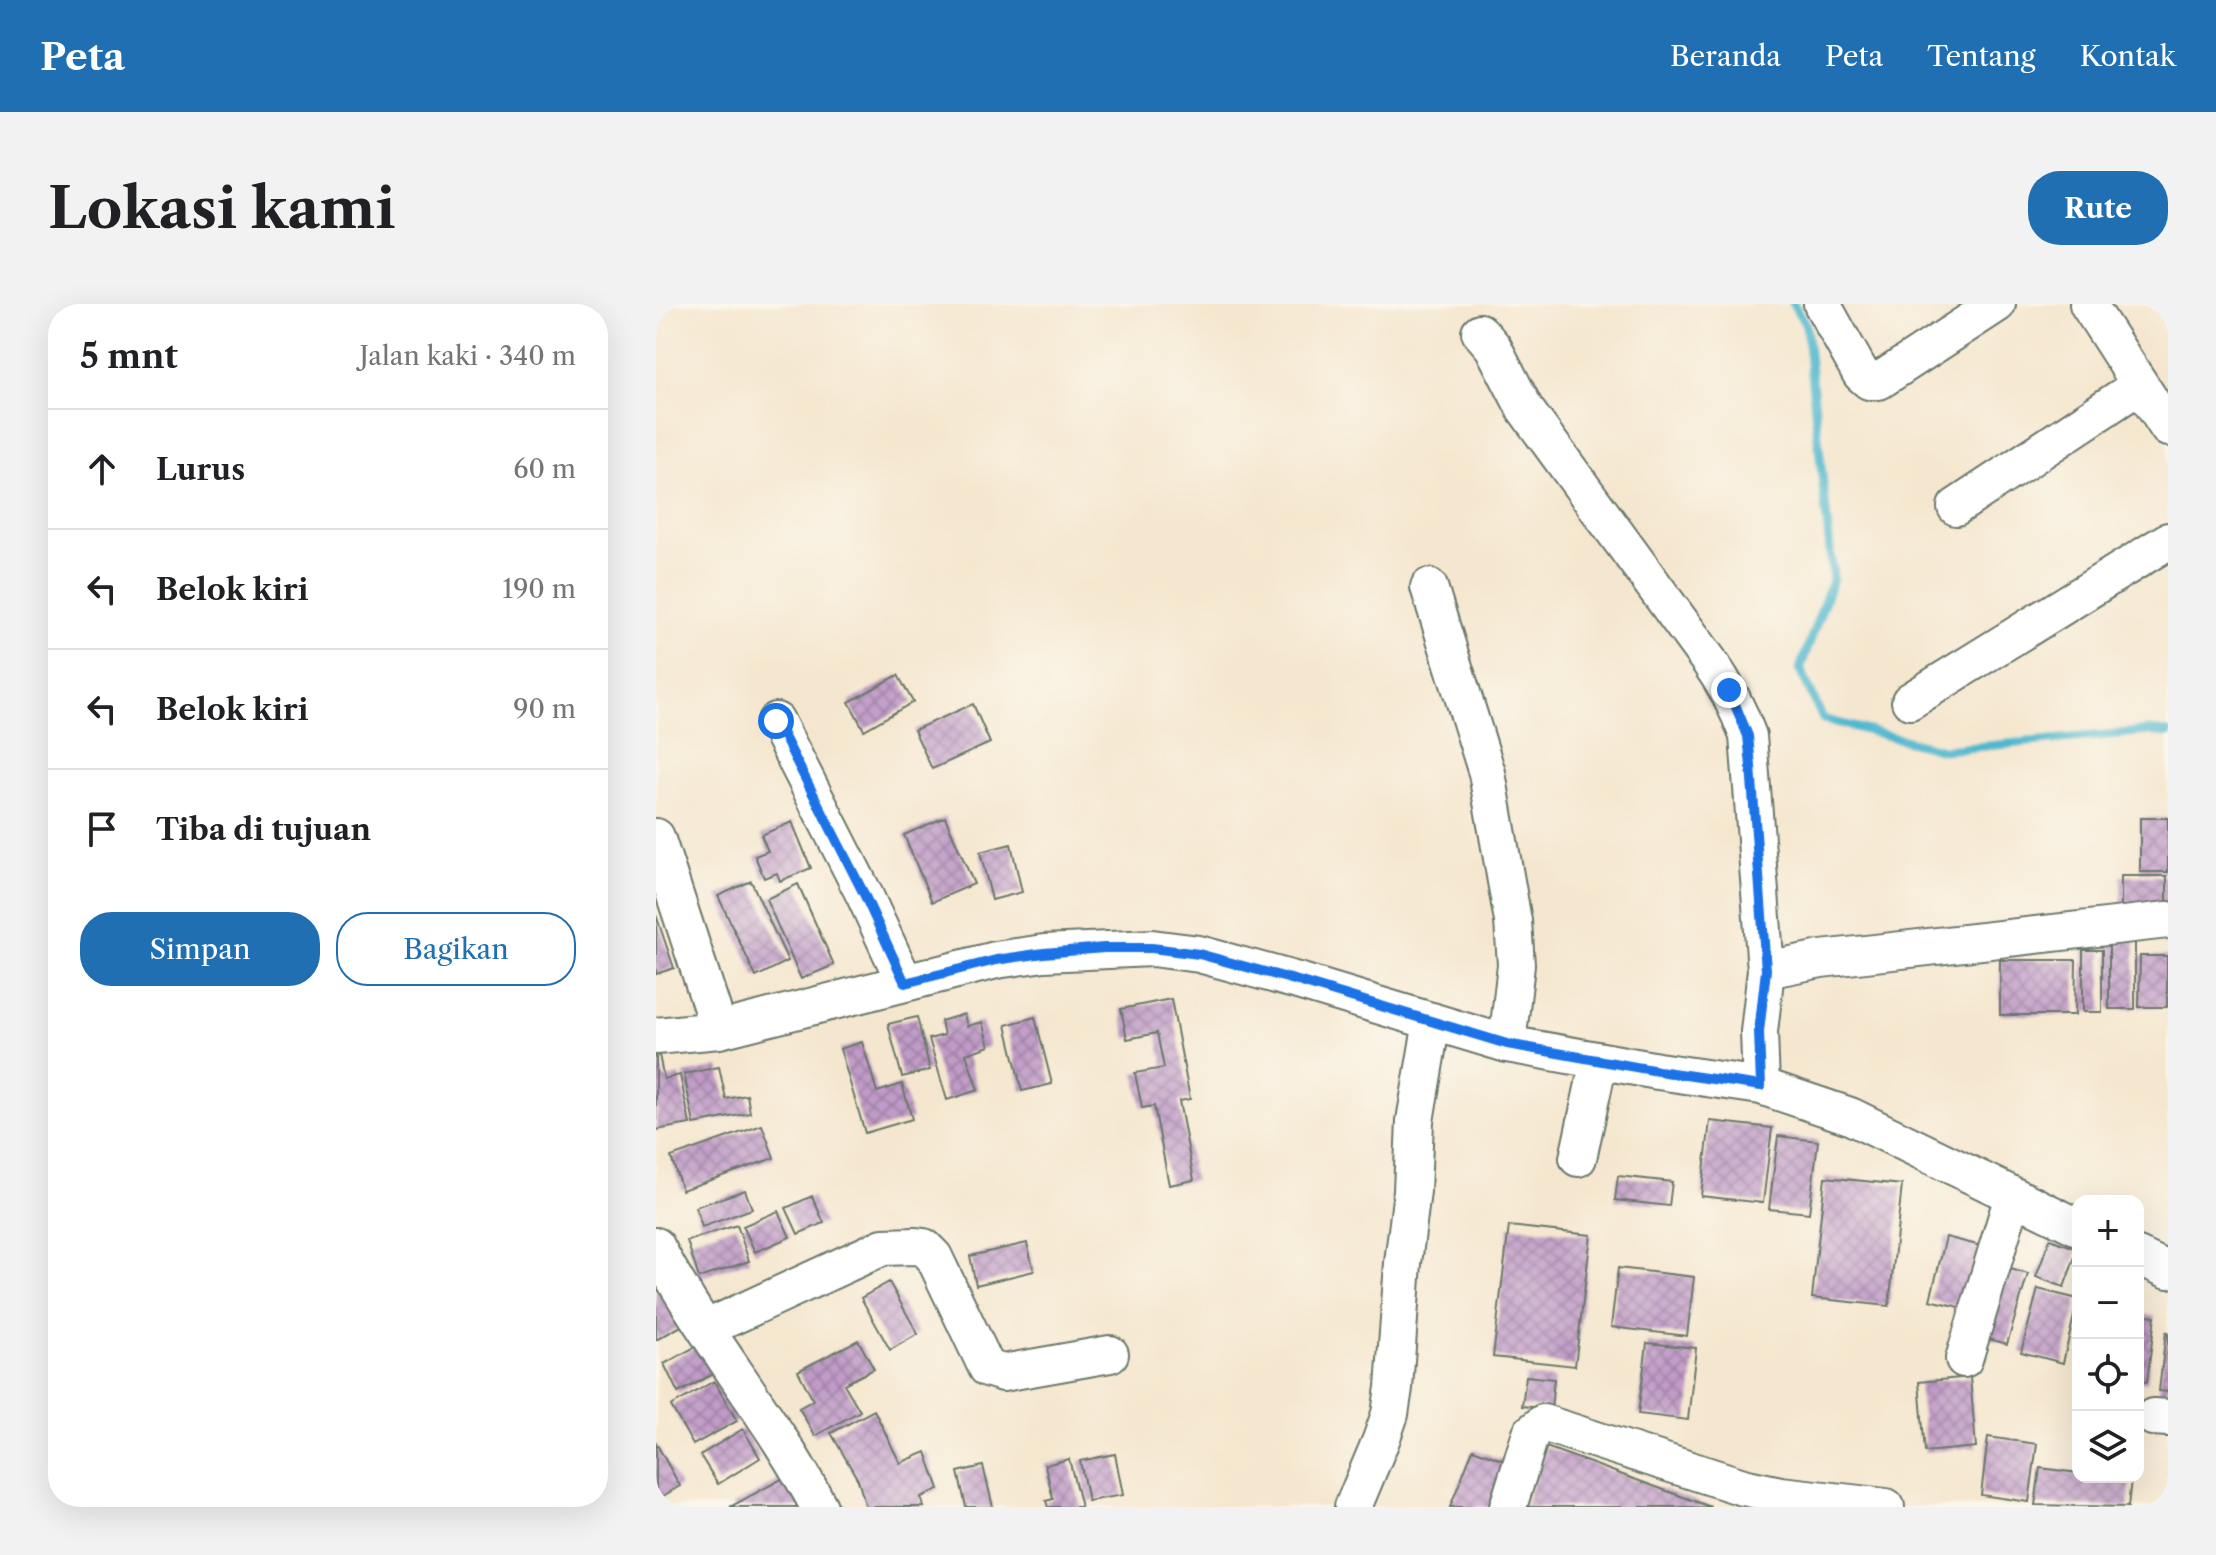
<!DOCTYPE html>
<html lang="id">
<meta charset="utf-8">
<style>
:root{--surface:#fff;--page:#f2f2f2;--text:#202124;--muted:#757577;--line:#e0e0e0;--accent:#1f6fb2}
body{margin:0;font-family:"Libre Caslon Text",serif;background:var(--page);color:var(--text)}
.controls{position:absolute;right:24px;bottom:24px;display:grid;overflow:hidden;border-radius:16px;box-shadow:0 8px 32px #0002}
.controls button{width:72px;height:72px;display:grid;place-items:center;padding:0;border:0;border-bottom:2px solid var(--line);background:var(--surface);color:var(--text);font:40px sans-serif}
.stop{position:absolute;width:24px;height:24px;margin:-18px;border:6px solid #1a73e8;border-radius:50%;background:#fff}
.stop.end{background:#1a73e8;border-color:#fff;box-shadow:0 2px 8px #0008}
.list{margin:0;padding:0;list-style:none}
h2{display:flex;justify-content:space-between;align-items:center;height:104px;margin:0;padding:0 32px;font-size:34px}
h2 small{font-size:26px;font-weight:400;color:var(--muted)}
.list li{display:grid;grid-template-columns:52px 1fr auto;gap:24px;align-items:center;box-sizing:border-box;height:120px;padding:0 32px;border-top:2px solid var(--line)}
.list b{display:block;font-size:30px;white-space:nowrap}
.list em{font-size:26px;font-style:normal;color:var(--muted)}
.actions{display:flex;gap:16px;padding:24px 32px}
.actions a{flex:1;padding:18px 0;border:2px solid var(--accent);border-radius:32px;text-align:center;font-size:28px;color:var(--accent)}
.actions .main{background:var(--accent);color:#fff}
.icon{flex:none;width:44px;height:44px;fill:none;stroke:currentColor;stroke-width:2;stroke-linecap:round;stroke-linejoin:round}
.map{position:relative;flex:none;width:1512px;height:1203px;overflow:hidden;border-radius:32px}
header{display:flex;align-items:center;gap:48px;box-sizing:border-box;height:112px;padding:0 40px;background:var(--accent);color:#fff}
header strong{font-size:38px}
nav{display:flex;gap:44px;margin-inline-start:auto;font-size:28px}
.intro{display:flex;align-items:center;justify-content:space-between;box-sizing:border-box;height:192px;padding:0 48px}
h1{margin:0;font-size:56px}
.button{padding:20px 36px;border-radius:32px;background:var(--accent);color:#fff;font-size:28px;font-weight:700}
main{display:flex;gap:48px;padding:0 48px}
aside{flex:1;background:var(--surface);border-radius:32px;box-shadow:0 8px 32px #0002}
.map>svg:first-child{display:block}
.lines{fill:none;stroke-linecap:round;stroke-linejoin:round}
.stream{stroke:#50b8ce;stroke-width:9}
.building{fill:url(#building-cross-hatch)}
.minor-casing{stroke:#6a786a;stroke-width:40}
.minor{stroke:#fff;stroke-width:36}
.route{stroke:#1a73e8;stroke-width:10}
</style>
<header>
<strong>Peta</strong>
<nav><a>Beranda</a><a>Peta</a><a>Tentang</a><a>Kontak</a></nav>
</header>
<div class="intro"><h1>Lokasi kami</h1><a class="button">Rute</a></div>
<main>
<aside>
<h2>5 mnt<small>Jalan kaki · 340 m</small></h2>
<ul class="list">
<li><svg class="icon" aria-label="ahead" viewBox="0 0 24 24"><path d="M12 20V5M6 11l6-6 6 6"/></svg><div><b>Lurus</b></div><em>60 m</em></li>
<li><svg class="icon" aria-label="left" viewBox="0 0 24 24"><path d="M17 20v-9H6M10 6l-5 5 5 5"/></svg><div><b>Belok kiri</b></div><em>190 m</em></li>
<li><svg class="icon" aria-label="left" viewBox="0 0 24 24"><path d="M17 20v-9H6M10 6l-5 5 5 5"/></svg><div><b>Belok kiri</b></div><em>90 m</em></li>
<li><svg class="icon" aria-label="arrive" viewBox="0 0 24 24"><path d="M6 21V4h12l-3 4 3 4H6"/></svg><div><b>Tiba di tujuan</b></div></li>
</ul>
<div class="actions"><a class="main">Simpan</a><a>Bagikan</a></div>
</aside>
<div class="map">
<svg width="1512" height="1203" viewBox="0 0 1512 1203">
<defs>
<pattern id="building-cross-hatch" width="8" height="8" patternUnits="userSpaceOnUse" patternTransform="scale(2)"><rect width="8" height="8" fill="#c19bc8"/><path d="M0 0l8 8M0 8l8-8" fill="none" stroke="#9c80a3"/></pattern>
</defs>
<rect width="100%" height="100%" fill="#fbf7ec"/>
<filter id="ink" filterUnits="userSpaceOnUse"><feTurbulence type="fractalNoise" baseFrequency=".0125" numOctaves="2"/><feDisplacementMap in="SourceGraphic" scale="16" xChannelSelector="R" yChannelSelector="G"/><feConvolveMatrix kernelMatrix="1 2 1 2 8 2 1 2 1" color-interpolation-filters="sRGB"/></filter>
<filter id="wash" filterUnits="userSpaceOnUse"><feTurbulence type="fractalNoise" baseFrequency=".006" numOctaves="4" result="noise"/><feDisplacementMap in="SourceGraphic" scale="32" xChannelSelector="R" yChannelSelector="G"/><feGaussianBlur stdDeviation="1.8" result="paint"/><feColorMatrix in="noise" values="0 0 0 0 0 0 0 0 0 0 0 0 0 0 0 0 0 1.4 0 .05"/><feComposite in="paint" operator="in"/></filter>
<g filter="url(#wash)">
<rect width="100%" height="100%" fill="#f5e7cf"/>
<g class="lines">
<path class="stream" d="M1137 0 1150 21 1177 274 1144 365 1167 415 1287 446 1493 427 1512 429"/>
</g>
<g id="blocks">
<path class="building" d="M242 371 257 398 208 426 193 398Z
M317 400 334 439 276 465 258 426Z
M289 513 318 580 276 598 248 531Z
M1484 514H1512V568H1484Z
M136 518 155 564 124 577 121 569 108 574 99 552 112 547 105 531Z
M355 540 366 588 336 596 324 548Z
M1465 572H1511V609H1465Z
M95 577 132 657 100 673 62 592Z
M142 580 178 661 145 675 110 595Z
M0 611 18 664 0 670Z
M1479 636V705H1453V637Z
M1427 646H1446V708H1427Z
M1484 652H1511V703H1483Z
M1344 656H1420L1419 711H1344Z
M515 695 534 795 523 797 538 876 513 881 498 802 486 804 479 769 508 764 501 729 471 735 465 705Z
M308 710 311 722 326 718 333 742 310 750 322 786 291 796 273 735 288 731 285 717Z
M261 713 274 766 246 773 232 720Z
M379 713 396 780 366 787 350 721Z
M206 738 221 788 246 780 256 815 209 829 184 745Z
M3 751 8 775 24 771 34 820 0 826V752Z
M63 763 70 795 91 791 94 809 38 820 28 770Z
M1054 817 1116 824 1107 899 1045 892Z
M106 821 118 854 26 886 15 853Z
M1122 832 1162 837 1153 909 1113 905Z
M962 872 1016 878 1013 902 959 896Z
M1169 873 1246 881 1233 1002 1156 994Z
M89 886 96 905 46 923 39 903Z
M156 892 168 919 142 930 130 904Z
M122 907 134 933 99 948 87 922Z
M81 921 93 957 43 974 31 937Z
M853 922 935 931 919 1062 837 1053Z
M1290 933 1325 942 1308 1004 1274 996Z
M1394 935 1422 945 1408 983 1380 973Z
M371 939 378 967 320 981 314 952Z
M1340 961 1372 970 1351 1040 1319 1031Z
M962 964 1038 973 1031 1032 955 1023Z
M233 978 262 1030 234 1046 205 994Z
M9 983 29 1020 0 1036V987Z
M1382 985 1422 995 1407 1059 1365 1048Z
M1482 1010 1499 1012 1491 1078 1482 1077Z
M1510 1028H1512V1088L1503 1087Z
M202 1036 218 1065 188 1080 204 1107 159 1132 143 1104 157 1096 142 1067Z
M46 1039 61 1068 22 1089 8 1060Z
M991 1039 1040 1044 1032 1116 982 1110Z
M870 1072 898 1075 895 1105 866 1102Z
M1314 1073 1320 1143 1269 1148 1263 1078Z
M58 1077 81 1117 37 1141 15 1102Z
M218 1106 244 1159 270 1148 283 1185 265 1193 268 1203H210L202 1176 175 1129Z
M87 1125 104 1154 62 1180 44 1151Z
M1332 1133 1381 1140 1373 1198 1325 1191Z
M0 1139 24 1182 0 1196Z
M890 1143 1055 1203H868Z
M817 1145 857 1160 840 1203H794Z
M459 1150 467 1191 432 1197 424 1157Z
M413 1155 425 1203H392L390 1197 397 1195 389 1161Z
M327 1162 337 1203H310L302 1168Z
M1384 1164 1422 1169V1173L1475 1175 1472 1203 1379 1201Z
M131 1172 148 1203H74Z"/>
</g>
</g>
<g filter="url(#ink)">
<use href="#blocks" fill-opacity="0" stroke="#6a786a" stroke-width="2"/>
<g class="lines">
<g class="minor-casing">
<path id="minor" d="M1166 0 1205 70 1213 77H1223L1341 0
M1432 0 1512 124
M824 28 837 43 869 105 1053 357C1070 381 1082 404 1092 432L1110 666
M1300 203 1484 81
M773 283 831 469 857 617 860 661 851 740
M1254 397 1512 237
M120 417 208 590 249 679
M0 533 63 726
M0 732 63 726 340 656 388 649 496 644 543 650 642 677 851 740 1002 767 1105 782 1194 812 1422 923
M1105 782 1103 728 1110 666 1165 655 1512 616
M922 854 943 757
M0 942C47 1033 116 1112 163 1203
M1482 952 1512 966
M51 1024 227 943 260 942 268 943 278 953 331 1064 347 1069 454 1050
M1308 1055 1357 892
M1497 1113 1512 1114
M697 1203 725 1136 734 1110 738 1084 747 959 756 887 759 817 776 717
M852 1203 875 1129 887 1119 1087 1183 1125 1191 1230 1203"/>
</g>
<use href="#minor" class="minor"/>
</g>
</g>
<g class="lines" filter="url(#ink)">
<path class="route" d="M120 417 208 590 249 679 340 656 388 649 448 644H496L543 650 642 677 851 740 1002 767 1105 782 1103 728 1110 666 1095 462 1092 432 1073 386"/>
</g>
</svg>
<div class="controls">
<button>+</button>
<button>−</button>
<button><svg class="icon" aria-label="locate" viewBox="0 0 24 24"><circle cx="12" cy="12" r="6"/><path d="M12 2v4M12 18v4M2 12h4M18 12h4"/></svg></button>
<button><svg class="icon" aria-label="layers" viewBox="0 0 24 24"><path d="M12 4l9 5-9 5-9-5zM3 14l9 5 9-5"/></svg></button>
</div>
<div class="stop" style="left:120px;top:417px"></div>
<div class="stop end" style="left:1073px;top:386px"></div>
</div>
</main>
